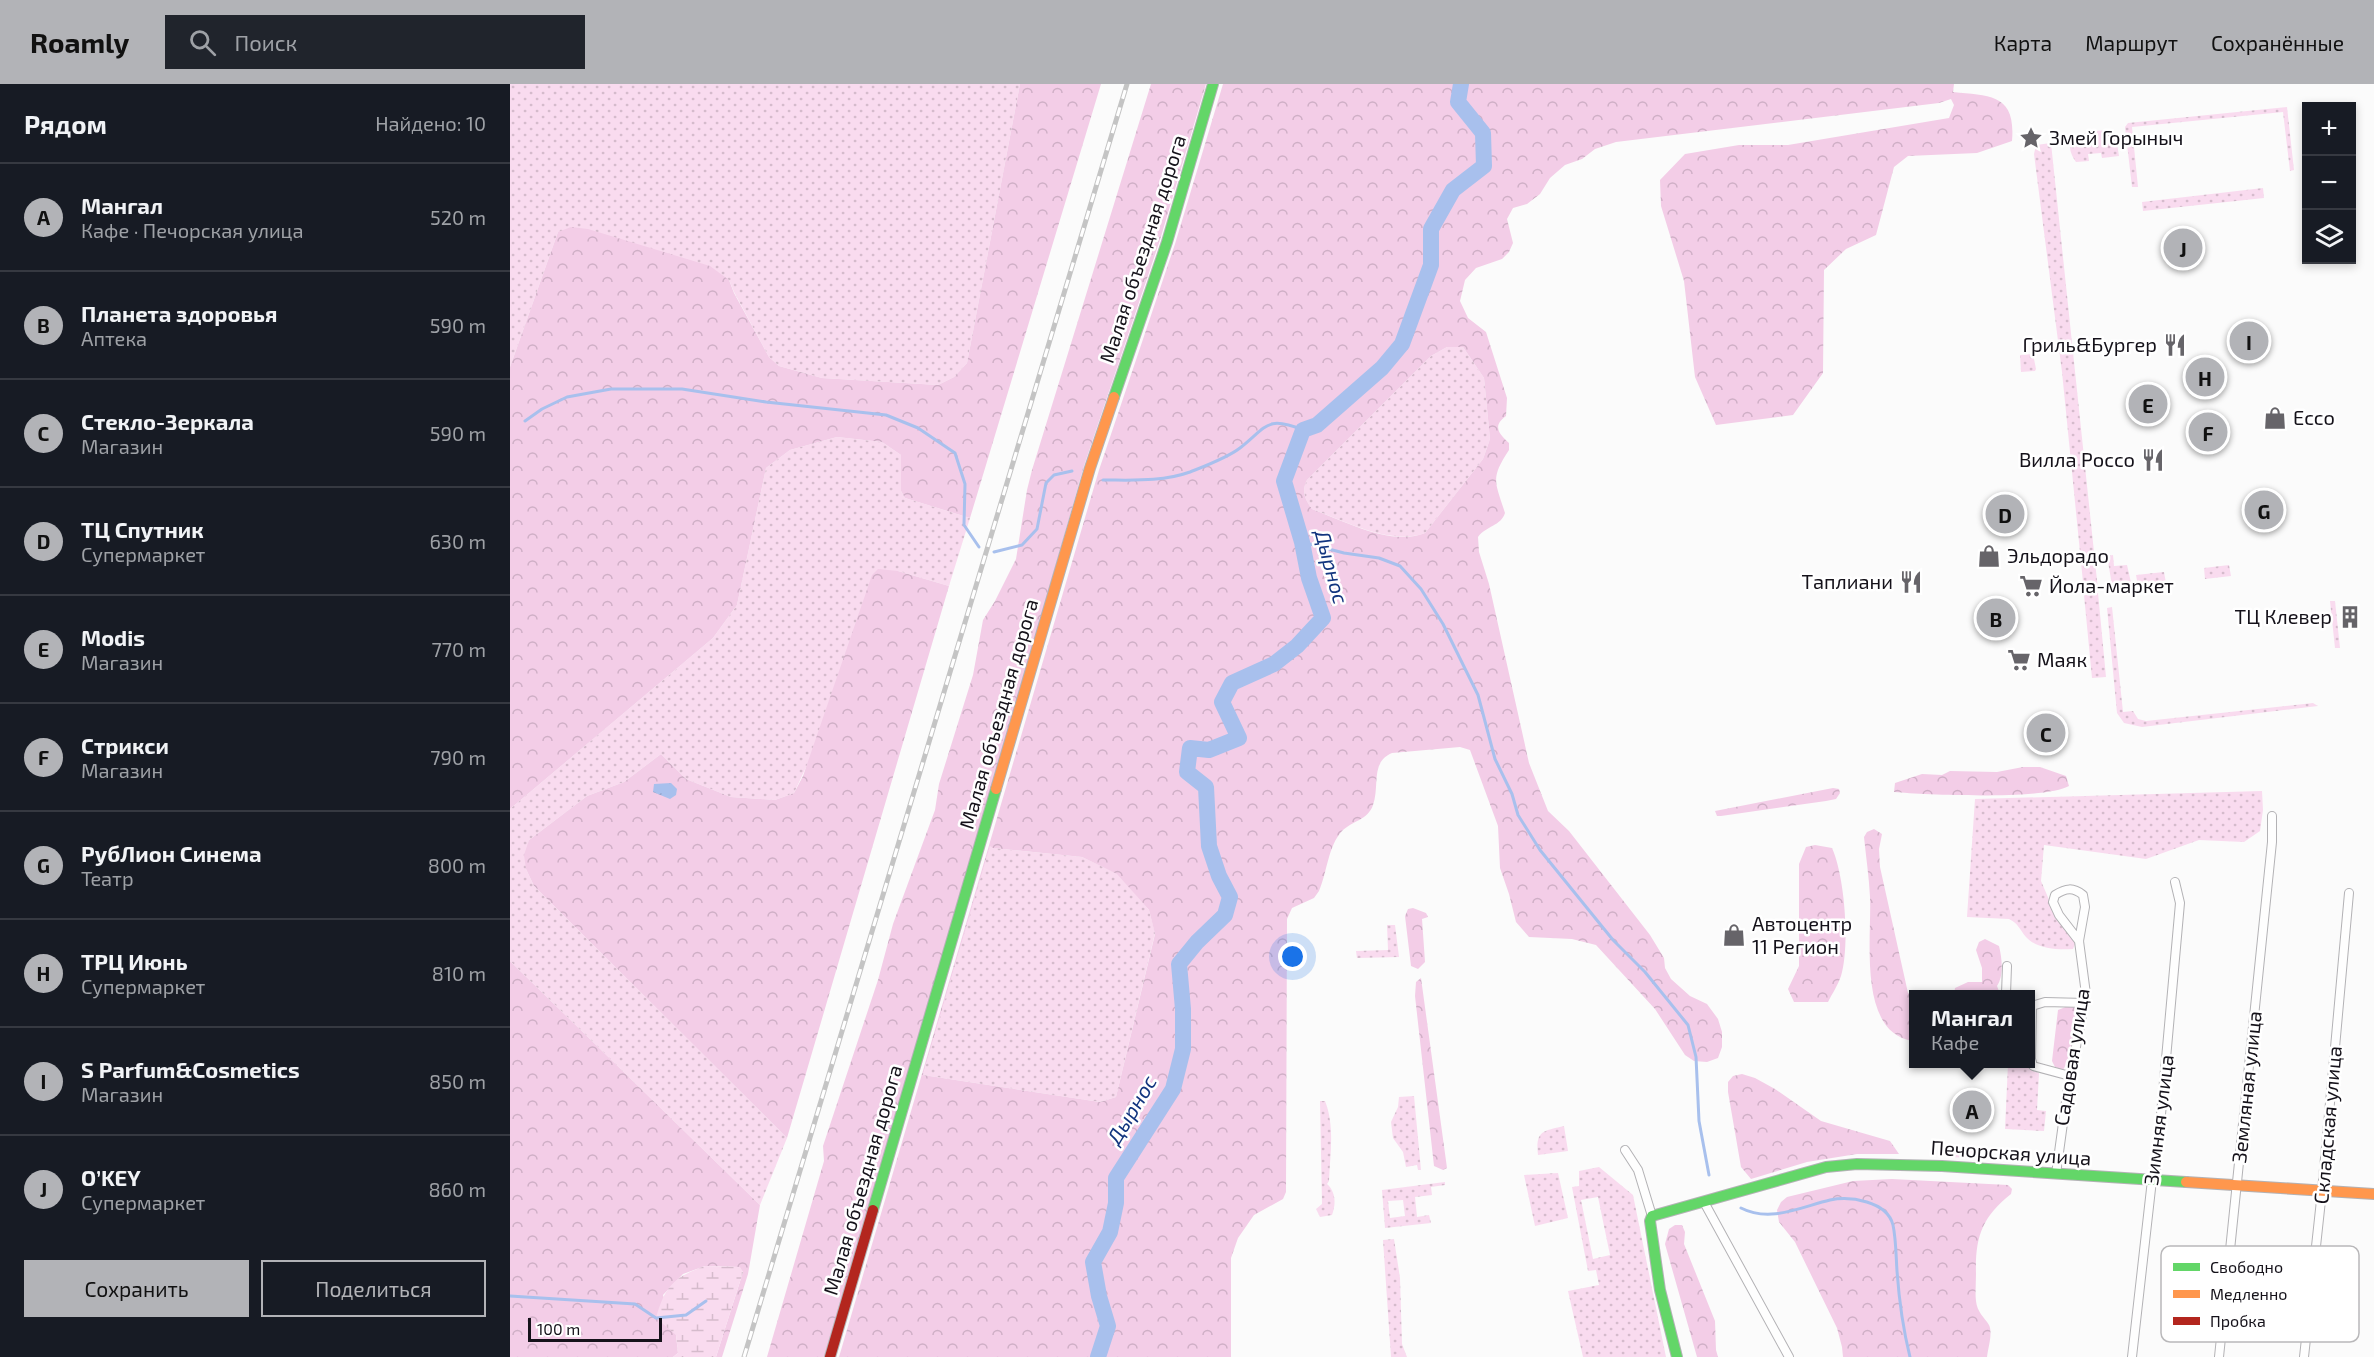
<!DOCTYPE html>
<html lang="ru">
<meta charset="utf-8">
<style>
:root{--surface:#171b24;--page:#20242c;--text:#f1f3f6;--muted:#9ea1a6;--line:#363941;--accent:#b2b3b7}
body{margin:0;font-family:"Exo 2",sans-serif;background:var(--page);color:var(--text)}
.controls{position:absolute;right:18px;top:18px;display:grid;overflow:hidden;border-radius:0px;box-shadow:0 3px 9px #0003}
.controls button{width:54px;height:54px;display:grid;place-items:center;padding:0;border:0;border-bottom:2px solid var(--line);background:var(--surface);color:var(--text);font:30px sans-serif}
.scale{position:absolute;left:18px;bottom:15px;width:134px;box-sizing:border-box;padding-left:6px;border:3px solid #15121a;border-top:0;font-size:16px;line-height:21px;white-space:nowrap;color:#15121a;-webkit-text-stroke:4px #fff;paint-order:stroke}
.you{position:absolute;left:783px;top:873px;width:21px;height:21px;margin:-15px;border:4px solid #fff;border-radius:50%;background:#1a73e8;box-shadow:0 0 0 9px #1a73e833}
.badge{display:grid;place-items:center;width:39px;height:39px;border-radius:50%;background:var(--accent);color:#111;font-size:20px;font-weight:700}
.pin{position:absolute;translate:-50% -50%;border:3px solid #fff;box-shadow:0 2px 6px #0006}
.popup{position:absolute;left:1399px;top:906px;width:126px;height:78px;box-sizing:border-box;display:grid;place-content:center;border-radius:0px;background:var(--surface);filter:drop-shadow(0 2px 4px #0005);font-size:20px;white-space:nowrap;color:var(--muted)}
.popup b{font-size:22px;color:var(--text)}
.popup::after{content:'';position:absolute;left:50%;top:100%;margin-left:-12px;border:12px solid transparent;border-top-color:var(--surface)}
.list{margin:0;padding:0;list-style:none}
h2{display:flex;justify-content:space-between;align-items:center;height:78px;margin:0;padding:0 24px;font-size:26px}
h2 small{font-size:20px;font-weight:400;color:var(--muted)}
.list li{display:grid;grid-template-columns:39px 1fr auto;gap:18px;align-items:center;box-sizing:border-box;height:108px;padding:0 24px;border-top:2px solid var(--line)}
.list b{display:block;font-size:22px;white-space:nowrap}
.list p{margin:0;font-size:20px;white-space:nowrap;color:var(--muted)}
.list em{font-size:20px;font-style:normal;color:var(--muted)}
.actions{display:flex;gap:12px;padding:18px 24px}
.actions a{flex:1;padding:14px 0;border:2px solid var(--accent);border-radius:0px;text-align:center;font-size:21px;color:var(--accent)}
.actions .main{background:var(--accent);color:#111}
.icon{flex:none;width:33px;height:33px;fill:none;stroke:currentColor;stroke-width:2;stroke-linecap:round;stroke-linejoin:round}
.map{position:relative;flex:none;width:1864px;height:1273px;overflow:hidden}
header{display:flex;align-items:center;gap:36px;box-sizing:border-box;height:84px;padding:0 30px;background:var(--accent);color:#111}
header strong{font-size:28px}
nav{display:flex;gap:33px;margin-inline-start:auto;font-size:21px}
.search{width:420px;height:54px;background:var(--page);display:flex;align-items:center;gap:15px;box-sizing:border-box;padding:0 21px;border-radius:0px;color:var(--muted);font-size:22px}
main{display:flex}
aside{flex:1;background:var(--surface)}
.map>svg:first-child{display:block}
.grass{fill:url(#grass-dots);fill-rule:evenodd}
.forest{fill:url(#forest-crowns);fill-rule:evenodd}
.wetland{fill:url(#wetland-marsh)}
.water{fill:url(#water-ripples)}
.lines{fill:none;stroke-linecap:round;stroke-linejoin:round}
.stream{stroke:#a8c0ed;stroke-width:3}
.river{stroke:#a8c0ed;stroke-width:16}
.street-casing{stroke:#b3b2b5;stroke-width:10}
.fast-casing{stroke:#b3b2b5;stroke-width:12}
.slow-casing{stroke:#b3b2b5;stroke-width:12}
.jam-casing{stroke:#b3b2b5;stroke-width:12}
.street{stroke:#fefefe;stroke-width:8}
.fast{stroke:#63d668;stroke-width:10}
.slow{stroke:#ff974d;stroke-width:10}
.jam{stroke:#b3261e;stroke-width:10}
.rail-casing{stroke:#c4c4c4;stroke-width:5}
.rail{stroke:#fff;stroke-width:3;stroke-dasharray:9;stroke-linecap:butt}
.labels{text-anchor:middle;stroke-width:5;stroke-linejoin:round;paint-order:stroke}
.poi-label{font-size:20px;fill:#15121a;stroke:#fff;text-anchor:start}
.street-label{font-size:20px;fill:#15121a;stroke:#fff}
.water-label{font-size:21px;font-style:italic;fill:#12357f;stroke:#fff}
.key{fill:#fff;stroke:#b9b8ba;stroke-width:1.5}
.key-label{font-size:16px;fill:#15121a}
</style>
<header>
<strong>Roamly</strong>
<div class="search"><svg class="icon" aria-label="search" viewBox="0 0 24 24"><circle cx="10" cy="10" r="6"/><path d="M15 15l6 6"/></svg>Поиск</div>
<nav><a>Карта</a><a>Маршрут</a><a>Сохранённые</a></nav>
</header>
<main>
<aside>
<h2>Рядом<small>Найдено: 10</small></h2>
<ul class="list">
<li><span class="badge">A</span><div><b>Мангал</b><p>Кафе · Печорская улица</p></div><em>520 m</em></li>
<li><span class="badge">B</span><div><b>Планета здоровья</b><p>Аптека</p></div><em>590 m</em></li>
<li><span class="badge">C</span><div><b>Стекло-Зеркала</b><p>Магазин</p></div><em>590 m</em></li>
<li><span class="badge">D</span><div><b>ТЦ Спутник</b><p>Супермаркет</p></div><em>630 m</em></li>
<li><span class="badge">E</span><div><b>Modis</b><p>Магазин</p></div><em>770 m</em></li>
<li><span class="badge">F</span><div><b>Стрикси</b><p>Магазин</p></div><em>790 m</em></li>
<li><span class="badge">G</span><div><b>РубЛион Синема</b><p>Театр</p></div><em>800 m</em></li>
<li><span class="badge">H</span><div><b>ТРЦ Июнь</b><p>Супермаркет</p></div><em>810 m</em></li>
<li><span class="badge">I</span><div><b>S Parfum&amp;Cosmetics</b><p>Магазин</p></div><em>850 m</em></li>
<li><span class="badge">J</span><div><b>O’KEY</b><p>Супермаркет</p></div><em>860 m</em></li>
</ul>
<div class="actions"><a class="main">Сохранить</a><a>Поделиться</a></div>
</aside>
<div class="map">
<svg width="1864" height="1273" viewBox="0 0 1864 1273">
<defs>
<pattern id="grass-dots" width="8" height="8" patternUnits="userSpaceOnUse" patternTransform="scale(1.5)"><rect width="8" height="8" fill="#f9dbef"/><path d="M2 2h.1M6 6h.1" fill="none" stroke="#d5bbcc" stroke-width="1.8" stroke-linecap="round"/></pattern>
<pattern id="forest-crowns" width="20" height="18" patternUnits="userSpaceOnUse" patternTransform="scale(1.5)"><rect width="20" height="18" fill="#f3cde7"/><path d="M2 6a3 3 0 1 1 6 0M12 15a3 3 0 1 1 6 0" fill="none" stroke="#cfafc6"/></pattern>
<pattern id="wetland-marsh" width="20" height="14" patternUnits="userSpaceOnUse" patternTransform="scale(1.5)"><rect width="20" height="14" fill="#f9dbef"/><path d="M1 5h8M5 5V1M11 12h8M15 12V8" fill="none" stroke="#d5bbcc"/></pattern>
<pattern id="water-ripples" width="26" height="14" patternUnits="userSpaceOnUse" patternTransform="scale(1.5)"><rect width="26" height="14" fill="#a8c0ed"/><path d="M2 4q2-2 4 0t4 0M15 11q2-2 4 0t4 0" fill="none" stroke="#90a4cb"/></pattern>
</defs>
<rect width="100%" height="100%" fill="#fbfbfb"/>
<path class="grass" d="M0 0H510L457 279 444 293 428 301 312 294 269 282 259 273 224 208 219 196 48 148 0 283Z
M1777 23 1784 86 1780 87 1773 28 1622 43 1628 103H1622L1615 43 1618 39Z
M1597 46 1606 53 1609 72 1592 74 1591 69 1578 70 1579 77 1566 78C1547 51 1578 47 1597 46Z
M1541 59 1588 506 1574 508 1552 288 1524 70 1526 61Z
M1753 104 1754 114 1633 127 1632 118Z
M937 263H953L974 294 980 355 973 375 915 449C881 462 835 437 802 425 795 415 791 408 797 396L921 272Z
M1523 270 1526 285 1525 287 1511 288 1510 271Z
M327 353 372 358 391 371V407L395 414 460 434 439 502 388 487 284 709 265 716 221 713 176 695 151 670 114 698 77 712 19 756 16 785 24 802 277 1054 250 1121 0 877V725L203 554 227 521 256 384 280 366Z
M1603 471 1604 482 1617 481 1622 503 1608 504 1602 501 1597 472Z
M1719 481 1721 492 1695 495 1694 484Z
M1654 488 1656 499 1628 502 1626 491Z
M1588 509 1596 593 1582 594 1574 511Z
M1820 517H1825L1830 564H1825Z
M1602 523 1613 628 1623 627 1628 635 1636 637 1803 619 1808 622 1632 643 1614 639 1607 629 1597 524Z
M1752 707 1753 726 1750 747 1734 758 1689 756 1636 775 1534 761 1531 797 1543 825 1566 858 1563 865C1547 866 1527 865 1516 853 1510 846 1508 839 1499 835L1457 833 1465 715Z
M480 761 484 764 572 773 608 790 639 826 645 849 606 1013 590 1018 413 991Z
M877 841H885L889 873 847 874 846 867 878 866Z
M1498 980H1519L1521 986 1529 989 1527 1026 1536 1027 1534 1047 1495 1045Z
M904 1012 911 1086H908L907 1081 896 1083 893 1068 883 1054 881 1038 888 1023 889 1013Z
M810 1017H815C825 1042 820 1071 819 1097L817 1100C826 1108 826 1120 822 1131L810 1133 806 1125 812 1120Z
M1054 1042 1058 1067 1028 1071C1025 1046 1034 1047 1054 1042Z
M1438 1061 1465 1062 1464 1074 1438 1073Z
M1089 1083 1123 1111 1156 1273H1073L1058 1207 1089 1201 1086 1186 1078 1187 1062 1103 1069 1102V1087ZM1088 1113 1100 1171 1083 1175 1071 1116Z
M1048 1089 1058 1134 1025 1142 1014 1091Z
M935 1098V1101L921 1103 922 1111 905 1113 907 1133 919 1131 921 1139 875 1144 872 1106ZM893 1116 895 1132 880 1134 878 1117Z
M884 1155 890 1194 892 1260 897 1273H881L873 1156Z"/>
<path class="forest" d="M510 0H591L460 434 395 414 391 407V371L372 358 327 353 280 366 256 384 227 521 203 554 0 725V283L48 148 61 143 78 145 200 182 219 196 224 209 259 273 269 282 312 294 428 301 444 293 457 279Z
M641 0H696L650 156 574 382 472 741 314 1273H257L314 1077 313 1062 368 896 383 840 425 726 429 700 463 591 473 536 485 517 506 475 517 406 522 386Z
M713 0H1444L1443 8C1481 12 1506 10 1502 57L1467 69 1398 72 1384 83 1366 151 1336 165 1314 186 1313 289 1283 331 1206 341 1185 293 1174 197 1151 122 1150 96 1175 70 1229 61H1278L1439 34 1444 21 1441 15 1429 19 1106 58 1085 65 1072 75 1055 81 1040 94 1030 110 1017 120 1003 124 997 135 1003 159 999 168 992 175 966 184 955 196 950 217 958 234 976 248 997 314 996 332C982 342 989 350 999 359V366C980 395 985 397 995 429 991 442 976 442 968 453L969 468 979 500 1019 679 1038 727 1059 747 1140 851 1154 874 1155 884 1161 895 1180 912 1197 920 1208 935 1212 948V963L1208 974 1197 978 1184 977 1175 971 1145 925 1086 861 1062 855 1019 853 1006 838 999 810 990 784 988 742 960 666 950 663 882 669C860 678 870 702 863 721 858 736 842 737 832 747 818 762 817 789 809 807L804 814 782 824 777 835 776 1108 773 1115 744 1131 728 1154 721 1174V1273H329L589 386 665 160ZM937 263H953L974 294 980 355 973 375 915 449C882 463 834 437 802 425 795 415 791 408 797 396L921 272ZM480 762 483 764 572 773 607 790 639 826 645 850 606 1013 590 1018 413 991Z
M368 485 388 487 439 502 277 1054 24 802 16 785 14 771 19 756 77 712 114 698 151 670 176 695 221 713 265 716 284 709 293 692 362 491Z
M1513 683H1530L1556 692 1559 702C1535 716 1417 711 1384 708L1385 699 1412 690 1432 691 1440 687 1487 688Z
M1323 704 1329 705 1330 709 1326 715 1316 717 1211 732H1207L1205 727Z
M1364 745 1372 750 1369 765 1370 783 1398 909 1403 911V957C1347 949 1362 853 1360 813 1359 793 1356 773 1354 753L1357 748Z
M1305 761 1322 764C1335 793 1340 862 1331 892 1328 901 1322 910 1318 918H1284L1278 905 1289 882V780L1296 763Z
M903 824 916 829 918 833 912 835 915 878 908 885 901 882 895 832 898 825Z
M1475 855 1489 862C1492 874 1494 892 1487 902L1490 910H1444L1445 904 1458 898H1472V884L1466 866 1469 858Z
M0 877 250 1121 238 1190 212 1273H206L233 1188 229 1183 195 1182 173 1190 153 1211 166 1251 168 1269 163 1273H0Z
M911 894 937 1084 933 1086 924 1082 905 912 906 898Z
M1558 922 1565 923C1566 942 1563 970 1553 986L1545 983 1542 977 1548 926Z
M1232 990 1245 994 1265 1005 1311 1037 1380 1057 1389 1070H1347L1297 1078 1241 1095 1231 1083 1218 1008V998L1223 992Z
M1382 1095 1498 1101 1502 1105 1501 1110C1472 1133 1465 1153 1466 1190 1466 1199 1465 1209 1466 1217 1467 1228 1474 1233 1479 1241 1483 1249 1478 1264 1477 1273H1333L1332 1263 1327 1244 1285 1158 1269 1138 1267 1126 1271 1118 1277 1113 1343 1097Z
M1165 1141H1172L1175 1148 1174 1160 1205 1237 1206 1266 1208 1273H1187L1155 1160 1159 1145Z"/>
<path class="wetland" d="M195 1182 230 1183 233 1188 206 1273H163L168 1269 166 1251 146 1234C155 1202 164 1193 195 1182Z"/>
<path class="water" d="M161 699 167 705 166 711 160 715 143 708 144 700Z"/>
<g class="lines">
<path class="stream" d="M15 337 32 325 57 313 101 305H172L256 318 376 331 408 344 445 369 455 400 454 441 469 463
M593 396C623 396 652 398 680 388 695 382 717 374 730 364 757 343 756 331 793 346
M792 458 834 469 869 474 890 482 911 505 933 540 968 611 985 675 1002 710 1008 731 1030 766 1103 856 1135 888 1178 941 1186 973 1189 1037 1199 1091
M484 468 512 461 527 445 536 399 544 391 562 387
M1231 1124C1260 1139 1291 1123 1320 1116 1340 1112 1377 1117 1383 1141 1386 1155 1386 1172 1387 1187 1389 1215 1393 1245 1400 1273
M0 1212 125 1220 146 1234 176 1231 196 1217"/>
<path class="river" d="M588 1273 598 1242 589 1212 583 1178 600 1148 606 1119V1094L663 1005 673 965V925L669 880 687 858 715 831 720 813 709 792 699 762 696 703 677 688 680 664 699 666 729 654 712 618 722 599 764 580 787 562 813 534 799 494 792 458 774 397 793 346 807 341 872 284 892 260 921 181V145L943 106 974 82 973 49 948 18 951 0"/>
<g class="street-casing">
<path id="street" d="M1496 910 1497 882
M1560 992 1523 982 1521 975 1522 922 1535 918 1575 919
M1115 1066 1128 1086 1142 1132
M1546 1090 1557 1010 1576 910 1569 857 1575 823 1573 811C1563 803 1556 804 1545 811L1543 818 1549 831 1569 857
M1194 1118 1279 1273
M1622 1273 1642 1096 1646 1086 1670 819 1665 798
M1709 1273 1762 758V732
M1794 1273 1812 1107 1839 809"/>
</g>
<g class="fast-casing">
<path id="fast" d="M604 313 657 158 703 0
M363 1126 486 705
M1167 1273 1150 1206 1140 1137 1142 1132 1316 1083 1347 1080 1432 1082 1676 1098"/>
</g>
<g class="slow-casing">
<path id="slow" d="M486 705 580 384 604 313
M1676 1098 1864 1110"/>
</g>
<g class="jam-casing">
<path id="jam" d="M320 1273 363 1126"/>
</g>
<use href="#street" class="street"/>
<use href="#fast" class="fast"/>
<use href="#slow" class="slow"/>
<use href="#jam" class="jam"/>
<g class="rail-casing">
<path id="rail" d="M234 1273 617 0"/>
</g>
<use href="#rail" class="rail"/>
</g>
<defs>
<g id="sight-bare" transform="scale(1.8)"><path d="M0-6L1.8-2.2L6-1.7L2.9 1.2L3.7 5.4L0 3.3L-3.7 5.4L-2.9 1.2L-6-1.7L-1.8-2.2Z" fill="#666469" stroke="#fff" stroke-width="2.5" paint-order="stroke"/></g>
<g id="restaurant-bare" transform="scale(1.8)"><path d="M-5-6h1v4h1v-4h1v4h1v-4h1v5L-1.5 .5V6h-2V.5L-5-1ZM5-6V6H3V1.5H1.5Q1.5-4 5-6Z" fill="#666469" stroke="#fff" stroke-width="2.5" paint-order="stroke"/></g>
<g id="shop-bare" transform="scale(1.8)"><path d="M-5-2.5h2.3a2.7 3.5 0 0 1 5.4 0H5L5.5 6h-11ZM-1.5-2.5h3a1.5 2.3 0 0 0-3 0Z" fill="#666469" stroke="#fff" stroke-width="2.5" paint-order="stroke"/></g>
<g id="supermarket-bare" transform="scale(1.8)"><path d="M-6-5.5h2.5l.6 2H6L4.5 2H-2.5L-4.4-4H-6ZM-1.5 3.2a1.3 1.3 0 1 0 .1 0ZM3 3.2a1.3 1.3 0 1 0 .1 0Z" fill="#666469" stroke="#fff" stroke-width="2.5" paint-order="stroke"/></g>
<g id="building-bare" transform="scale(1.8)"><path d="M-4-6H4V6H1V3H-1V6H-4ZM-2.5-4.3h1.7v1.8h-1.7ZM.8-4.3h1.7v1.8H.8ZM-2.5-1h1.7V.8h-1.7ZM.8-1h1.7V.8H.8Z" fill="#666469" stroke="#fff" stroke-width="2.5" paint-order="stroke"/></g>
</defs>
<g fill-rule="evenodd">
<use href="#sight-bare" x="1521" y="54"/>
<use href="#restaurant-bare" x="1665" y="261"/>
<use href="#shop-bare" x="1765" y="334"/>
<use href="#restaurant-bare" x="1643" y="376"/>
<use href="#shop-bare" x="1479" y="472"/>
<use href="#restaurant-bare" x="1401" y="498"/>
<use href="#supermarket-bare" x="1521" y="502"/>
<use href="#building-bare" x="1840" y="533"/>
<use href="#supermarket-bare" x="1509" y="576"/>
<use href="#shop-bare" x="1224" y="851"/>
</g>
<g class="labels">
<g class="poi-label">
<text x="1539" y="61">Змей Горыныч</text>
<text x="1647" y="268" text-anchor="end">Гриль&amp;Бургер</text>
<text x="1783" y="341">Ecco</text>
<text x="1625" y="383" text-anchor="end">Вилла Россо</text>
<text x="1497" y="479">Эльдорадо</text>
<text x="1383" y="505" text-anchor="end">Таплиани</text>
<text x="1539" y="509">Йола-маркет</text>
<text x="1822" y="540" text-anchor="end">ТЦ Клевер</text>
<text x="1527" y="583">Маяк</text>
<text x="1242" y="847">Автоцентр<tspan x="1242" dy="23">11 Регион</tspan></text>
</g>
<g class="street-label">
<text transform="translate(633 165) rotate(-72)" y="7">Малая объездная дорога</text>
<text transform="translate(489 630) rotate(-74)" y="7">Малая объездная дорога</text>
<text transform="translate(1562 973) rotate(-81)" y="7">Садовая улица</text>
<text transform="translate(1737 1003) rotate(-84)" y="7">Земляная улица</text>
<text transform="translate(1649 1036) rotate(-83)" y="7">Зимняя улица</text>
<text transform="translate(1818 1041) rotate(-85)" y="7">Складская улица</text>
<text transform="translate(1501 1069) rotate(4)" y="7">Печорская улица</text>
<text transform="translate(353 1096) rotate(-74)" y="7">Малая объездная дорога</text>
</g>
<g class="water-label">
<text transform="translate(821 483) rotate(75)" y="7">Дырнос</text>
<text transform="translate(622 1026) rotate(-59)" y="7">Дырнос</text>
</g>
</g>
<rect x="1651" y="1162" width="198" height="96" rx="9" class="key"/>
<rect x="1663" y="1179" width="27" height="8" fill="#63d668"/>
<rect x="1663" y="1206" width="27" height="8" fill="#ff974d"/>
<rect x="1663" y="1233" width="27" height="8" fill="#b3261e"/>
<g class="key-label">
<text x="1700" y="1189">Свободно</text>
<text x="1700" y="1216">Медленно</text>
<text x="1700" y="1243">Пробка</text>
</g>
</svg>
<div class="controls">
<button>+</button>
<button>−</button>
<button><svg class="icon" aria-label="layers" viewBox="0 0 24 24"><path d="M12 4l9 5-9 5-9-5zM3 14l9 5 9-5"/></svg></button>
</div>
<div class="scale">100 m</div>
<div class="you"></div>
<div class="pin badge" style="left:1462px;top:1026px">A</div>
<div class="popup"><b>Мангал</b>Кафе</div>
<div class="pin badge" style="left:1486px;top:534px">B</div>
<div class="pin badge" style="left:1536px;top:649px">C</div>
<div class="pin badge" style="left:1495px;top:430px">D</div>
<div class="pin badge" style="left:1638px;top:320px">E</div>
<div class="pin badge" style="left:1698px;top:348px">F</div>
<div class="pin badge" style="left:1754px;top:426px">G</div>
<div class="pin badge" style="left:1695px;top:293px">H</div>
<div class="pin badge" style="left:1739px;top:257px">I</div>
<div class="pin badge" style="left:1673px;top:164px">J</div>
</div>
</main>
